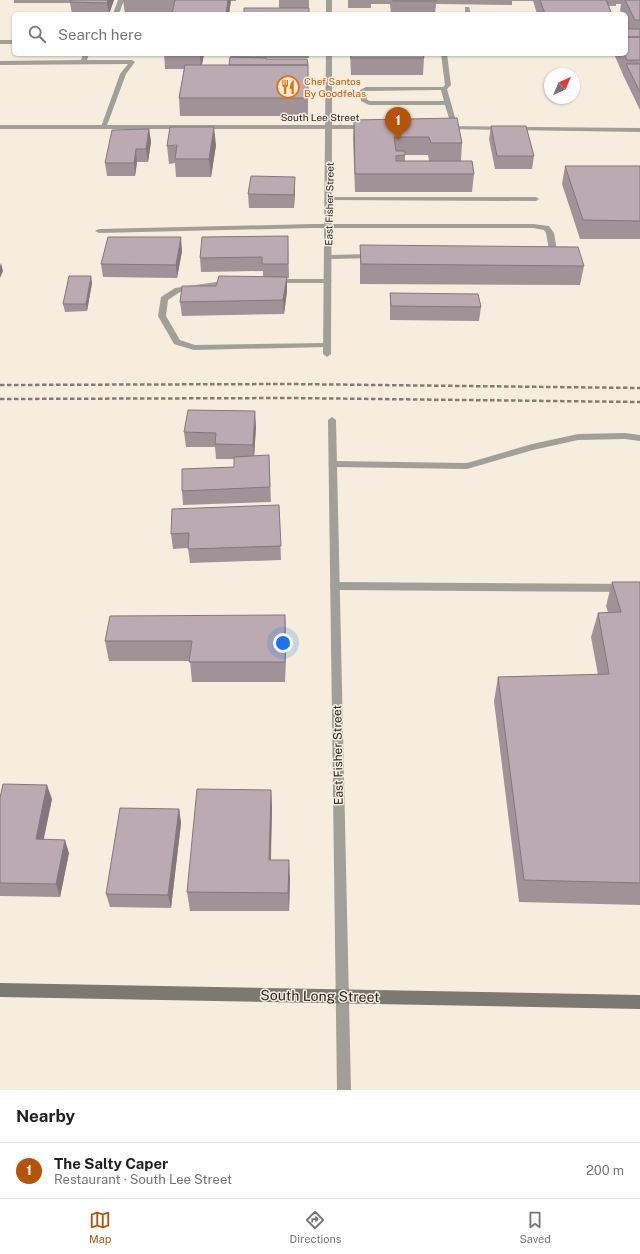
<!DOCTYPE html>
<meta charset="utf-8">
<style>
:root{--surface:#fff;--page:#f2f2f2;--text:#202124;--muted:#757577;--line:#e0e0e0;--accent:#b45309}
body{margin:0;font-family:"Public Sans",sans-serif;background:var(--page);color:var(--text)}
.compass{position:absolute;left:544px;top:68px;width:36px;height:36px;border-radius:50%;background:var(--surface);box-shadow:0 1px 3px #0004;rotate:44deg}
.you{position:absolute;left:283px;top:643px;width:14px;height:14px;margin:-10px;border:3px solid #fff;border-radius:50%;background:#1a73e8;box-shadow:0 0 0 6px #1a73e833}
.badge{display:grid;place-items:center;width:26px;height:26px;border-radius:50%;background:var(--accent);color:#fff;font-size:13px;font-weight:700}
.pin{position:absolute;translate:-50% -33px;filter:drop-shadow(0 1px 2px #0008)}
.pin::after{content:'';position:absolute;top:21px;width:14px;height:12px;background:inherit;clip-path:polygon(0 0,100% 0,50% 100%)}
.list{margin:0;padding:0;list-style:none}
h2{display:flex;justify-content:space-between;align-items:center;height:52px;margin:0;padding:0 16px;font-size:17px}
h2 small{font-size:13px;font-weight:400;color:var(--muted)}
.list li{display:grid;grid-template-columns:26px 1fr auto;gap:12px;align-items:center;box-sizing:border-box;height:56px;padding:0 16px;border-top:1px solid var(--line)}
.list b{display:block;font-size:15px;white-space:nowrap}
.list p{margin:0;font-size:13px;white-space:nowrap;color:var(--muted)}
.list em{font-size:13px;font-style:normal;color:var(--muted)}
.icon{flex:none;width:22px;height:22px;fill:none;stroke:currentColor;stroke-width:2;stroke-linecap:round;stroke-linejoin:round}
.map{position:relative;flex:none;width:640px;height:1090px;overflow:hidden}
.search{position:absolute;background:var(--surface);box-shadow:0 1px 3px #0004;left:12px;right:12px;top:12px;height:44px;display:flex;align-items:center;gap:10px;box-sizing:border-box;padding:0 14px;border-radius:6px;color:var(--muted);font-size:15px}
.sheet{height:108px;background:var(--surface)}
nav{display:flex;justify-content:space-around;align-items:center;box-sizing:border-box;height:56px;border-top:1px solid var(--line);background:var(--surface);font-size:11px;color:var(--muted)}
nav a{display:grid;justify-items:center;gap:2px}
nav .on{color:var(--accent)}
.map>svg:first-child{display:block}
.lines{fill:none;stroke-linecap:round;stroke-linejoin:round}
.service{fill:#a19f98;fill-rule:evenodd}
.minor{fill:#a19f98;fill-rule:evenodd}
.secondary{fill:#7c7970;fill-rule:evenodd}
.rail{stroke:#837c73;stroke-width:2.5;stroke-dasharray:4.5 2.5;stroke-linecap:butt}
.wall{fill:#a19298;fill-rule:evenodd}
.shaded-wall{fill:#83777c}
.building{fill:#bbaab1;stroke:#83777c}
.labels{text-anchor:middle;stroke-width:3;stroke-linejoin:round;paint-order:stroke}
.far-food-label{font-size:10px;fill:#c56008;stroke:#f7eddf;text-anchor:start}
.far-street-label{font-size:10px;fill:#292520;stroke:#f7eddf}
.street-label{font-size:12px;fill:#292520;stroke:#f7eddf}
.near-street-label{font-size:14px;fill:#292520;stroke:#f7eddf}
</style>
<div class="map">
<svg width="640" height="1090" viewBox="0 0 640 1090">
<rect width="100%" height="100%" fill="#f7eddf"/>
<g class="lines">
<path class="service" d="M118 0H124L119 14H113Z
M465 7H469L471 14H465Z
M0 40H14V44H0Z
M83 54H89L87 60H132L135 62 126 74 106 128 101 127 120 74 128 64 0 65V61L81 60Z
M441 54H447L451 85 447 89 458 128 457 129 452 128 445 105H369L361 101 360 90 366 87H443L445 85ZM439 90H441L444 101H370L367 100 366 91Z
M329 197H536L539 199 536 201 327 200 326 199Z
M313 224H533L549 226 554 233 557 251 549 256H543V252L549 250 546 233 544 230 533 228H313L99 233 95 231 99 229Z
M374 254 378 256 377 258 328 259 324 257 328 255Z
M271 279H328L332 281 328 283H271Z
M230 280 234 282 233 284 180 292 168 300 166 316 180 340 195 345 327 343 331 345 327 347 194 350 174 344 158 316 161 297 175 288Z
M625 433 640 435V441L625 439 578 440 533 450 467 469 333 467 328 464 333 461 467 463 532 444 578 434Z
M335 582 640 584V592L335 590 331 589 330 586 331 583Z"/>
<path class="minor" d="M326 0H332V14H326Z
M326 54H332V125H366L369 127 366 129H332L331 354 327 357 323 354 325 129H0V125H325Z
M446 126 640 128V132L444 129V127Z
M332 417 336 420 351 1090H337L328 420Z"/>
<path class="secondary" d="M0 983 640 995V1009L0 997Z"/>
<path class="rail" d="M0 385 289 384 640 388
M0 399 288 398 640 402"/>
</g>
<path class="wall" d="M14 0H114L109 14H72L70 3H14Z
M123 0H236V1H231L229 14H125Z
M279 0H309V14L279 8Z
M348 0H640V110L624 77 614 54H626L628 29 626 24V14H622L620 10 621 4H616V6H609L612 14H537L533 1H512V5L436 4 435 14H391L390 4H371V8H348Z
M164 54H204L202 65H229L231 57V54H309V58H266V59L308 65V116H180L179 98 184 69H165Z
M350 54H423L424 58 423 75H351Z
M354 120 462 143 461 161 474 174 472 192H355L353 138ZM405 155H428L429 161H405Z
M491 126 534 156 532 169H495L489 139Z
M149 129 151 142 148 162H137L135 176H107L105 163Z
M216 145 211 177H176L175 163 169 164 167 146Z
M565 166H640V239H580L562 184Z
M295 190 294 208H249L248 194Z
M288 236 289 278H287V291L284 314 182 316 180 302 216 286 263 277V271L201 272 200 258Z
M360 245 584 266 580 285 360 284Z
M182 251 177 278 103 277 101 264Z
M92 283 87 311 65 312 63 304Z
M390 293 481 307 479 321 390 320Z
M256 426 254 456 269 455 271 502 183 505 182 491 234 467V459H216L215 447H186L184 432Z
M279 505 281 560 190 563 188 548 173 549 171 534Z
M612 582H640V905L519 902 494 701 498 677 598 675 591 637 598 613 608 612 606 606Z
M286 636 285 682H192L190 661H109L105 641Z
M271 790 272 809 271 860 290 878 289 911H190L187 892Z
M0 798 52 799 43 839 69 853 60 897 0 896Z
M179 809 181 823 171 908 110 907 106 894Z"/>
<path class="shaded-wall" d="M108 0H114L109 14 107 3Z
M228 0H231L229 14H226Z
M200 54H204L201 69Z
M214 127 216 145 211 177 209 159Z
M149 129 151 142 148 162 146 149Z
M136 149 137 162 135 176 134 163Z
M295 177V190L294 208V195Z
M181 237 182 251 177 278 176 265Z
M1 263 3 271 0 278V266Z
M91 276 92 283 87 311 86 304Z
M287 277V291L284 314 283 300Z
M255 411 256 426 254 459 253 445Z
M285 615 286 636 285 682Z
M47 785 52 799 41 853 36 839Z
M271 790 272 809 270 878 269 860Z
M179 809 181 823 171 908 168 895Z
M65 840 69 853 60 897 56 884Z
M289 860 290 878 289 911 288 893Z"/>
<path class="building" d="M71 0H108L107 3 70 2Z
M175 0H228L226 13H221V14H172Z
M393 0H436V1H393Z
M540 0H606L612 14H545Z
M625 0H640V20H635Z
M244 8H309V14H244Z
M626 29H640V37H626Z
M626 37H640V60H627L624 54H626Z
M351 54H423L424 58H351Z
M230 57 266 58V59H307L308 65H229Z
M626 64H640V92Z
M185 65H308V98H179Z
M457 118 462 143H431L429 137H394L396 151H405V155L396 156V161H472L474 174H355L354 120Z
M491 126H526L534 156H497Z
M170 127H214L209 159H175L177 145 167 146Z
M149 129 146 149H136L134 163H105L112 130Z
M565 166H640V221L583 220Z
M251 176 295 177 294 195 248 194Z
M288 236V264H262V257L200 258 202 237Z
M108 237H181L176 265 101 264Z
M360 245 578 247 584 266 361 264Z
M69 276H91L86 304H63Z
M219 276 287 277 283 300 180 302 182 286H216Z
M390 293 478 294 481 307 391 306Z
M188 410 255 411 253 445 215 444 216 433 184 432Z
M269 455 270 487 182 491V469L234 467V457Z
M279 505 281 546 188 549 189 533 171 534 172 509Z
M612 582H640V883L524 880 498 677 609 674 598 613 621 612Z
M285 615V662H189L192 641H105L110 616Z
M3 784 47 785 36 839 65 840 56 884 0 883V798Z
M197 789 271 790 269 860H289L288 893 187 892Z
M120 808 179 809 168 895 106 894Z"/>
<defs>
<g id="restaurant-ring" transform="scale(1.15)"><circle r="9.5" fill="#f7eddf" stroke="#e8710a" stroke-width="1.5"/><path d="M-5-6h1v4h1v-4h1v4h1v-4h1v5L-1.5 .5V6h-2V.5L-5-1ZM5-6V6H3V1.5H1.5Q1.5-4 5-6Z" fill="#e8710a"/></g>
</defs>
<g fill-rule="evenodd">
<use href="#restaurant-ring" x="288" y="87"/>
</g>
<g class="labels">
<g class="far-food-label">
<text x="304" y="85">Chef Santos<tspan x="304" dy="12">By Goodfelas</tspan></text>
</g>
<g class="far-street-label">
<text x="320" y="121">South Lee Street</text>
<text transform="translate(329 204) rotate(-89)" y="4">East Fisher Street</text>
</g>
<g class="street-label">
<text transform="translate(338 755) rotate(-91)" y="4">East Fisher Street</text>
</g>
<g class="near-street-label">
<text transform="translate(320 996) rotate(1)" y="5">South Long Street</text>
</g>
</g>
</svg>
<svg class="compass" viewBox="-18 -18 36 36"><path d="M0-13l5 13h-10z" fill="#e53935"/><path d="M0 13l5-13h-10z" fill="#757577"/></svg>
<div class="you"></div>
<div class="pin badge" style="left:398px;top:140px">1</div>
<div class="search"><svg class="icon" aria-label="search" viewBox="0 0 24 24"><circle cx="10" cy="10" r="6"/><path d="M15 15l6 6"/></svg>Search here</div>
</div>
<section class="sheet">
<h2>Nearby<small></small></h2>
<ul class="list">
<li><span class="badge">1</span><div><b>The Salty Caper</b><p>Restaurant · South Lee Street</p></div><em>200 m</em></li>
</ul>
</section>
<nav>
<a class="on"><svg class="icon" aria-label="map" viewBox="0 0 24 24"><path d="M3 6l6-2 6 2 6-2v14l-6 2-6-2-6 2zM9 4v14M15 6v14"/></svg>Map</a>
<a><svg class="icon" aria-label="directions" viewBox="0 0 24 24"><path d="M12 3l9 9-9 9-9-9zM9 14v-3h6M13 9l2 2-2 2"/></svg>Directions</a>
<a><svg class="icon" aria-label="saved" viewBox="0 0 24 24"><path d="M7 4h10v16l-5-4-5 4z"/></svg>Saved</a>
</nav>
